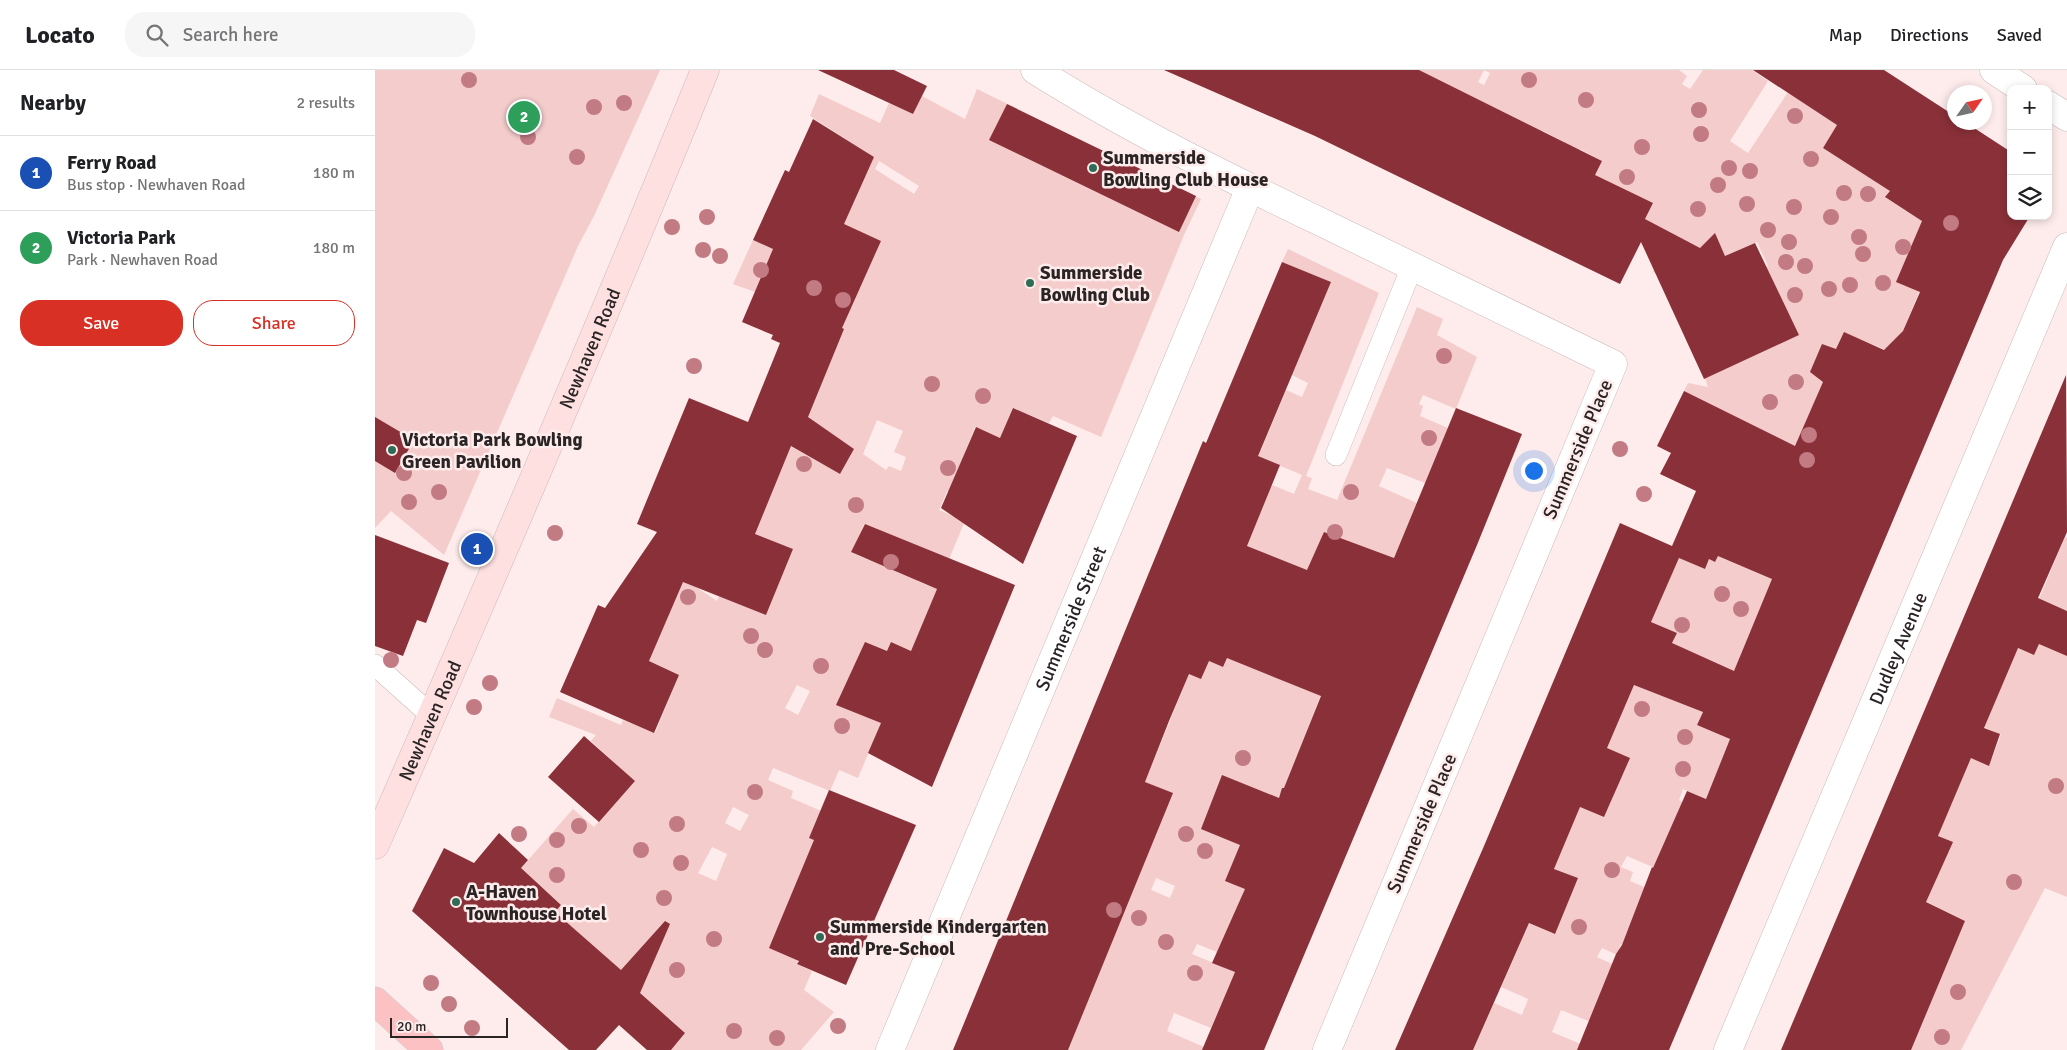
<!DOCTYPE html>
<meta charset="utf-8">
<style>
:root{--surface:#fff;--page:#f6f6f6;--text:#202124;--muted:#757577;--line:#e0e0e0;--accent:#d93025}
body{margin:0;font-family:Signika,sans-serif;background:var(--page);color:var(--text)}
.controls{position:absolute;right:15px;top:15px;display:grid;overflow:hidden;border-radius:10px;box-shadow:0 2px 8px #0003}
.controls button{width:45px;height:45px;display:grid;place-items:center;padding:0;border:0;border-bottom:1px solid var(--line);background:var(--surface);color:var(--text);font:25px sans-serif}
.compass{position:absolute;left:1572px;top:15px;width:45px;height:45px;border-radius:50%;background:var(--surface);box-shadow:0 2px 8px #0003;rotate:56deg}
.scale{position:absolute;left:15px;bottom:12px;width:118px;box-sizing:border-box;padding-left:5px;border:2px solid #2a2424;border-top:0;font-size:14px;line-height:18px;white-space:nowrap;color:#2a2424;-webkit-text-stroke:4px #fdeceb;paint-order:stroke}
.you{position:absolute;left:1158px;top:400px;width:18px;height:18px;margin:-12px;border:4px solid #fff;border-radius:50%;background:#1a73e8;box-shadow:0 0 0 8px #1a73e833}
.badge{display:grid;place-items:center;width:32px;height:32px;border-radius:50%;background:var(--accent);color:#fff;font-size:16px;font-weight:700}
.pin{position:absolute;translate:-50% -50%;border:2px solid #fff;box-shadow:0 1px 5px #0006}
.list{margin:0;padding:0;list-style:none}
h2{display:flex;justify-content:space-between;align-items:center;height:65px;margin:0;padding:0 20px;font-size:21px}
h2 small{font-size:16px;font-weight:400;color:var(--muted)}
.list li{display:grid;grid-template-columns:32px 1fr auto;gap:15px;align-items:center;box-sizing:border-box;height:75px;padding:0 20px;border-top:1px solid var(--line)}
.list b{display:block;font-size:19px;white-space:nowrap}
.list p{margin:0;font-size:16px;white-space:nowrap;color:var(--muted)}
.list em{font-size:16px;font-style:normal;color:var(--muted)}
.actions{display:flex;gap:10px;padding:15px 20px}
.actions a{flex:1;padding:11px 0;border:1px solid var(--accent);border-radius:20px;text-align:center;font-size:18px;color:var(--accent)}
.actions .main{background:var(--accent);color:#fff}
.icon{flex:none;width:28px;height:28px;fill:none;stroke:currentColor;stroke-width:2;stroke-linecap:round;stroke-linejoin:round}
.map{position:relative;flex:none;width:1692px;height:980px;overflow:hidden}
header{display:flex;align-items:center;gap:30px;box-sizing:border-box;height:70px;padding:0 25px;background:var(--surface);border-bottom:1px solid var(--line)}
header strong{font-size:24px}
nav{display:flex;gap:28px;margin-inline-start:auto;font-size:18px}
.search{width:350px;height:45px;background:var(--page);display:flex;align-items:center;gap:12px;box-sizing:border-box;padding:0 18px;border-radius:20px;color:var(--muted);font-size:19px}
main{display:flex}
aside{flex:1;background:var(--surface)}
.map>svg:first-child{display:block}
.green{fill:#f4cccc;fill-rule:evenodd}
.building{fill:#893038;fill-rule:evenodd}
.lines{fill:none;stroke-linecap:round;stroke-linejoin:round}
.lane-casing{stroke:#cababa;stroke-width:22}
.street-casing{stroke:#cababa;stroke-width:29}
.secondary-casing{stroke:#cababa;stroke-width:29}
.primary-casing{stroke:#d0cfcf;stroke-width:29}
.lane{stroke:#fff;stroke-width:21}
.street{stroke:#fff;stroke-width:28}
.secondary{stroke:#fee0e1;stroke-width:28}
.primary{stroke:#fcc2c3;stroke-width:28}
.tree{fill:#c27a83}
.poi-dot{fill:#2f6c57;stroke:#fdeceb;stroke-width:2}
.labels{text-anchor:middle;stroke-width:5;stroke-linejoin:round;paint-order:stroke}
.poi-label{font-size:19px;font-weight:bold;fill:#2a2424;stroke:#fdeceb;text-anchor:start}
.street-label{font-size:19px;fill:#2a2424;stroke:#fdeceb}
</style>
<header>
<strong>Locato</strong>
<div class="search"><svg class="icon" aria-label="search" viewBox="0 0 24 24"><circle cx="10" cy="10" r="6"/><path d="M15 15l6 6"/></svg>Search here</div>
<nav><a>Map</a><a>Directions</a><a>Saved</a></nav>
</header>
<main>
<aside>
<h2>Nearby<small>2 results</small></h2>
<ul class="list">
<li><span class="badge" style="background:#1a4fb4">1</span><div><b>Ferry Road</b><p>Bus stop · Newhaven Road</p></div><em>180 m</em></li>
<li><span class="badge" style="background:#2e9e5b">2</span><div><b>Victoria Park</b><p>Park · Newhaven Road</p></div><em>180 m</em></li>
</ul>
<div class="actions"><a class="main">Save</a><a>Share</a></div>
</aside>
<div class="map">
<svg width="1692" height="980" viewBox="0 0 1692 980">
<rect width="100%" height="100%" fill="#fdeceb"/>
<path class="green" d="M0 0H285L219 146 203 176 69 485 16 441 0 458Z
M1019 0H1109L1103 12 1109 15 1115 3 1109 0H1304L1312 6 1307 14 1315 19 1328 0H1377L1393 11 1355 71 1373 83 1413 22 1463 55 1448 78 1466 89 1529 98 1511 128 1530 140 1548 110 1544 222 1519 283 1469 263 1456 346 1437 338 1432 349 1397 571 1375 562 1366 584 1362 605 1332 632 1322 655 1355 669 1331 729 1308 719 1304 730 1307 732 1303 808 1252 786 1246 797 1258 802 1255 811 1269 817 1270 885 1246 874 1242 885 1227 878 1222 887 1237 894 1238 961 1186 940 1177 962 1220 980H1098L1119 933 1147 945 1153 929 1126 917 1154 853 1177 863 1203 808 1179 799 1205 737 1229 747 1238 727 1202 711 1248 704 1254 688 1232 678 1259 615 1289 592 1302 563 1276 552 1304 488 1330 499 1334 489 1340 492 1343 486 1309 321 1313 313 1333 317 1330 308 1423 265 1375 204 1393 196 1382 172 1350 186 1340 164 1291 214 1279 202 1277 204 1296 163 1270 149 1278 133 1217 111 1227 91 1205 79 1189 110 1146 161 1189 72 1168 61 1157 83Z
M602 19 826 129 809 165 726 367 678 346 674 353 638 338 623 373C613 369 610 360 600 357L588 387 596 390 598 431 572 421 564 440 590 451 569 501 549 493 542 511 562 519 536 581 516 572 506 653 483 708 464 700 455 721 398 698 393 710 418 721 416 728 451 743 441 770 422 894 437 901 429 920 459 942 426 980H296L310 963 295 949 270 978 244 955 207 866 180 842 186 835 172 822 124 823 198 739 219 757 259 711 216 671 221 665 174 647 182 628 246 655 248 650 280 663 304 605 274 591 300 503 342 531 344 526 391 545 418 479 380 464 362 384 406 401 415 378 382 365 390 362 465 404 479 379 424 342 440 330 380 222 358 214 378 170 485 218 506 171 465 153 499 87 435 46 444 24 505 53 514 33 538 44 547 26 590 49ZM504 91 544 116 539 124 500 99ZM502 350 528 361 519 382 531 387 526 401 514 396 511 400 488 384ZM489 454 505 460 493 490 477 483ZM422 615 435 621 423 645 410 638ZM358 737 374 745 365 761 350 753ZM337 777 352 784 341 811 323 803Z
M913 179 1004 223 931 406 937 408 933 419 962 430 1042 237 1068 249 1062 265 1102 287 1081 339 1048 325 1044 334 1048 336 1045 346 1073 358 1050 413 1012 398 1004 416 1042 433 1019 488 946 624 931 664 955 674 932 728 908 718 900 737 890 828 847 871 842 882 822 874 817 884 860 902 836 958 799 943 792 961 829 977 827 980H693L797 723 770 712 814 604 786 571 848 597 894 485 872 476 897 415 919 424 927 405 834 366 886 380 911 320 927 327 933 313 917 305 956 212 907 192ZM781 808 800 816 795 828 776 820Z
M1690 467 1692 468V541L1664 529Z
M1664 574 1692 578V827L1670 818 1586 980H1514L1583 868 1590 851 1538 825 1577 772 1563 766 1596 688H1617L1626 665 1609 657 1642 578 1659 585Z"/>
<path class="building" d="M443 0H519L552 16 538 44Z
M789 0H1044L1227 91 1220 105 1278 133 1270 149 1325 178 1340 163 1350 186 1380 173 1424 265 1329 309 1266 172 1245 214 940 66Z
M1378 0H1509L1580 46V52H1590L1636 82V146H1655L1628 190 1294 980H1202L1241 884 1247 875 1277 797 1278 798 1312 721 1331 729 1355 669 1322 655 1328 642 1259 615 1232 678 1255 688 1229 747 1205 737 1179 799 1203 808 1180 864 1154 853 1098 980H1020L1109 776 1245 453 1297 476 1321 421 1285 404 1296 383 1282 376 1309 321 1420 376 1448 312 1435 302 1447 274 1461 279 1469 262 1509 280 1528 261 1545 222 1521 212 1547 151 1510 127 1515 121 1448 78 1462 55ZM1343 486 1397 509 1359 601 1297 573 1302 563 1276 552 1304 488 1330 499 1334 489 1340 492Z
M632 34 821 126 804 162 614 70Z
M438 49 499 87 469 154 506 171 467 258 469 259 433 347 479 379 465 404 416 376 380 464 418 479 391 545 308 512 274 591 304 605 279 663 185 622 223 535 230 538 282 462 262 454 314 328 373 352 405 273 396 269 398 265 367 252 398 179 378 170 410 100 414 102Z
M907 192 956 212 883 386 905 395 872 476 932 500 949 462 1019 488 1081 338 1147 364 1102 475 889 980H827L860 902 837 893 870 819 850 811 865 775 826 759 847 705 904 728 907 718H909L946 626 852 588 848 597 834 591 826 609 814 604 794 651 770 712 798 723 693 980H578L828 371 831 373Z
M1691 305 1692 462 1663 528 1692 541V586L1664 574 1659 585 1643 578 1609 658 1625 664 1614 696 1596 688 1563 766 1578 772 1551 832 1590 851 1536 980H1406Z
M638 338 702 366 648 494 566 438 601 357 625 368Z
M0 347 39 370 20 403 0 391Z
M490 454 640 515 557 717 493 683 506 653 461 635 490 572 512 581 516 572 536 581 562 519 476 482Z
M0 465 74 493 51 553 42 550 28 586 0 576Z
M209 666 260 711 224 752 173 707Z
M454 720 541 755 471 915 422 894 424 891 394 878 439 770 434 768Z
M124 763 153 790 146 798 186 835 180 842 246 900 290 851 295 854 265 923 310 963 296 980H272L244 955 221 980H194L37 841 69 778 99 793Z"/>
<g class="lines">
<g class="lane-casing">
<path id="lane" d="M961 385 1037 197
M0 595 57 646"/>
</g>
<g class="street-casing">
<g id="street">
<path d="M660 0C752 58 850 106 948 153 1044 200 1141 247 1238 294L952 980"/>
<path d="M1619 0 1648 19"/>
<path d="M1673 35 1692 47"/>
<path id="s1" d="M515 980 875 118"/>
<path id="s2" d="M1353 980 1692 177"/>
</g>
</g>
<g class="secondary-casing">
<g id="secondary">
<path id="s3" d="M0 775C113 518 224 260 330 0"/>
</g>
</g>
<g class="primary-casing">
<path id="primary" d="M0 931 54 980"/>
</g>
<use href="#lane" class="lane"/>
<use href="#street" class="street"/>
<use href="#secondary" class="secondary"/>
<use href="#primary" class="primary"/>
</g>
<g class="tree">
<circle cx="94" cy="10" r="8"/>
<circle cx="1154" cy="10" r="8"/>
<circle cx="1211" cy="30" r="8"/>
<circle cx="249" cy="33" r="8"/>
<circle cx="219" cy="37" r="8"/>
<circle cx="1324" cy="40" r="8"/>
<circle cx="1420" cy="46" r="8"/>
<circle cx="1326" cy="64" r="8"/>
<circle cx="153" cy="67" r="8"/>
<circle cx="1267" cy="77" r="8"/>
<circle cx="202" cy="87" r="8"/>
<circle cx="1436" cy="89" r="8"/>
<circle cx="1354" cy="98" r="8"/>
<circle cx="1375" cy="101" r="8"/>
<circle cx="1252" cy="107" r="8"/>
<circle cx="1343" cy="115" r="8"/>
<circle cx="1469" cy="123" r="8"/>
<circle cx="1493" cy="124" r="8"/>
<circle cx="1372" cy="134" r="8"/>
<circle cx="1419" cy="137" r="8"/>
<circle cx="1323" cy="139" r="8"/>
<circle cx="332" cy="147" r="8"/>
<circle cx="1456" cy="147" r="8"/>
<circle cx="1576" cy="153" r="8"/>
<circle cx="297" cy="157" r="8"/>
<circle cx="1393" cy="160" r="8"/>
<circle cx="1484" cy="167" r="8"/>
<circle cx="1414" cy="172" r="8"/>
<circle cx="1528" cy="177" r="8"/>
<circle cx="328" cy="180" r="8"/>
<circle cx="1488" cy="184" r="8"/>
<circle cx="345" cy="186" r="8"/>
<circle cx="1411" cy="192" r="8"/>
<circle cx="1430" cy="196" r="8"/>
<circle cx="386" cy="200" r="8"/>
<circle cx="1508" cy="213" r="8"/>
<circle cx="1475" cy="215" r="8"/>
<circle cx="439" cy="218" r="8"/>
<circle cx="1454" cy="219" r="8"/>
<circle cx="1420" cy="225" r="8"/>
<circle cx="468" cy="230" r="8"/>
<circle cx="1069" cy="286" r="8"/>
<circle cx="319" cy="296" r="8"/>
<circle cx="1421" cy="312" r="8"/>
<circle cx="557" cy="314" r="8"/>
<circle cx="608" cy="326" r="8"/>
<circle cx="1395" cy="332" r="8"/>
<circle cx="1434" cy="365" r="8"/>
<circle cx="1054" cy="368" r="8"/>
<circle cx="1245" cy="379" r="8"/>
<circle cx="1432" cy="390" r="8"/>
<circle cx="429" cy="394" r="8"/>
<circle cx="573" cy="398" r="8"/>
<circle cx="29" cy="403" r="8"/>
<circle cx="64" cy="422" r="8"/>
<circle cx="976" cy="422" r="8"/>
<circle cx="1269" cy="424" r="8"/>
<circle cx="34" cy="432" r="8"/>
<circle cx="481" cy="435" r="8"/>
<circle cx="960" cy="462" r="8"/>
<circle cx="180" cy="463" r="8"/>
<circle cx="516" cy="492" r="8"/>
<circle cx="1347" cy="524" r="8"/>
<circle cx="313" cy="527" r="8"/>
<circle cx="1366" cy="539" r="8"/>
<circle cx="1307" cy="555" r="8"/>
<circle cx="376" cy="566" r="8"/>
<circle cx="390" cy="580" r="8"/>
<circle cx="16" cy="590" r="8"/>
<circle cx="446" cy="596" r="8"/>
<circle cx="115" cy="613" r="8"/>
<circle cx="99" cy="637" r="8"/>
<circle cx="1267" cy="639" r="8"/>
<circle cx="467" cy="656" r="8"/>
<circle cx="1310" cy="667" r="8"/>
<circle cx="868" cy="688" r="8"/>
<circle cx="1308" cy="699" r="8"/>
<circle cx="1681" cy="716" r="8"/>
<circle cx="380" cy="722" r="8"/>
<circle cx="302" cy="754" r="8"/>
<circle cx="204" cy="756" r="8"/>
<circle cx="144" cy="764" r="8"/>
<circle cx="811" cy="764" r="8"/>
<circle cx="182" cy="770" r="8"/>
<circle cx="266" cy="780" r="8"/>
<circle cx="830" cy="781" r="8"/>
<circle cx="306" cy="793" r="8"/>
<circle cx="1237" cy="800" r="8"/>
<circle cx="182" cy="805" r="8"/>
<circle cx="1639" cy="812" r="8"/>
<circle cx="289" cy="828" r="8"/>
<circle cx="739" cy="840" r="8"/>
<circle cx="764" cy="848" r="8"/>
<circle cx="1204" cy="857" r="8"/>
<circle cx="339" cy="869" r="8"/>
<circle cx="791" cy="872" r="8"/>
<circle cx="302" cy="900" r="8"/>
<circle cx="820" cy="903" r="8"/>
<circle cx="56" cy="913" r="8"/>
<circle cx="1583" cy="922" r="8"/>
<circle cx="74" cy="934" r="8"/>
<circle cx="463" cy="956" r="8"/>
<circle cx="97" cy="958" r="8"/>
<circle cx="359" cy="961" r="8"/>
<circle cx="1567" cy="967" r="8"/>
<circle cx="402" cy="968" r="8"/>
</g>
<g class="poi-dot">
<circle cx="718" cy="98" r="5"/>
<circle cx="655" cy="213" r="5"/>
<circle cx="17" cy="380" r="5"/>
<circle cx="81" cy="832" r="5"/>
<circle cx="445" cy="867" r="5"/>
</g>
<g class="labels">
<g class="poi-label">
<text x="728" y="94">Summerside<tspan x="728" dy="22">Bowling Club House</tspan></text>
<text x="665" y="209">Summerside<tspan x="665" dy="22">Bowling Club</tspan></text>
<text x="27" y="376">Victoria Park Bowling<tspan x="27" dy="22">Green Pavilion</tspan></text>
<text x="91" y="828">A-Haven<tspan x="91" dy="22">Townhouse Hotel</tspan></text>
<text x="455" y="863">Summerside Kindergarten<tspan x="455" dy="22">and Pre-School</tspan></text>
</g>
<g class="street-label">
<text dy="7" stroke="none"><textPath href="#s3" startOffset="541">Newhaven Road</textPath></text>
<text transform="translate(1202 379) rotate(-67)" y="7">Summerside Place</text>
<text dy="7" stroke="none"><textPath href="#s1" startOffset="468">Summerside Street</textPath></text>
<text dy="7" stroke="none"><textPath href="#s2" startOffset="436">Dudley Avenue</textPath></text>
<text dy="7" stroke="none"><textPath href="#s3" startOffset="136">Newhaven Road</textPath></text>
<text transform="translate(1046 753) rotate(-67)" y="7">Summerside Place</text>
</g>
</g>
</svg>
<div class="controls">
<button>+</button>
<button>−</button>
<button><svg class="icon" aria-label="layers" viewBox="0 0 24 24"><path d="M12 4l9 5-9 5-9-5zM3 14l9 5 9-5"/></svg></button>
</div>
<svg class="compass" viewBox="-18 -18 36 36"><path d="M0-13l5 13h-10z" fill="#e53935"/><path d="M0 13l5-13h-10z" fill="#757577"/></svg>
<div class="scale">20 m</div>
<div class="you"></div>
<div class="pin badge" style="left:102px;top:479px;background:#1a4fb4">1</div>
<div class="pin badge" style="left:149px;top:47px;background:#2e9e5b">2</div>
</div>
</main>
